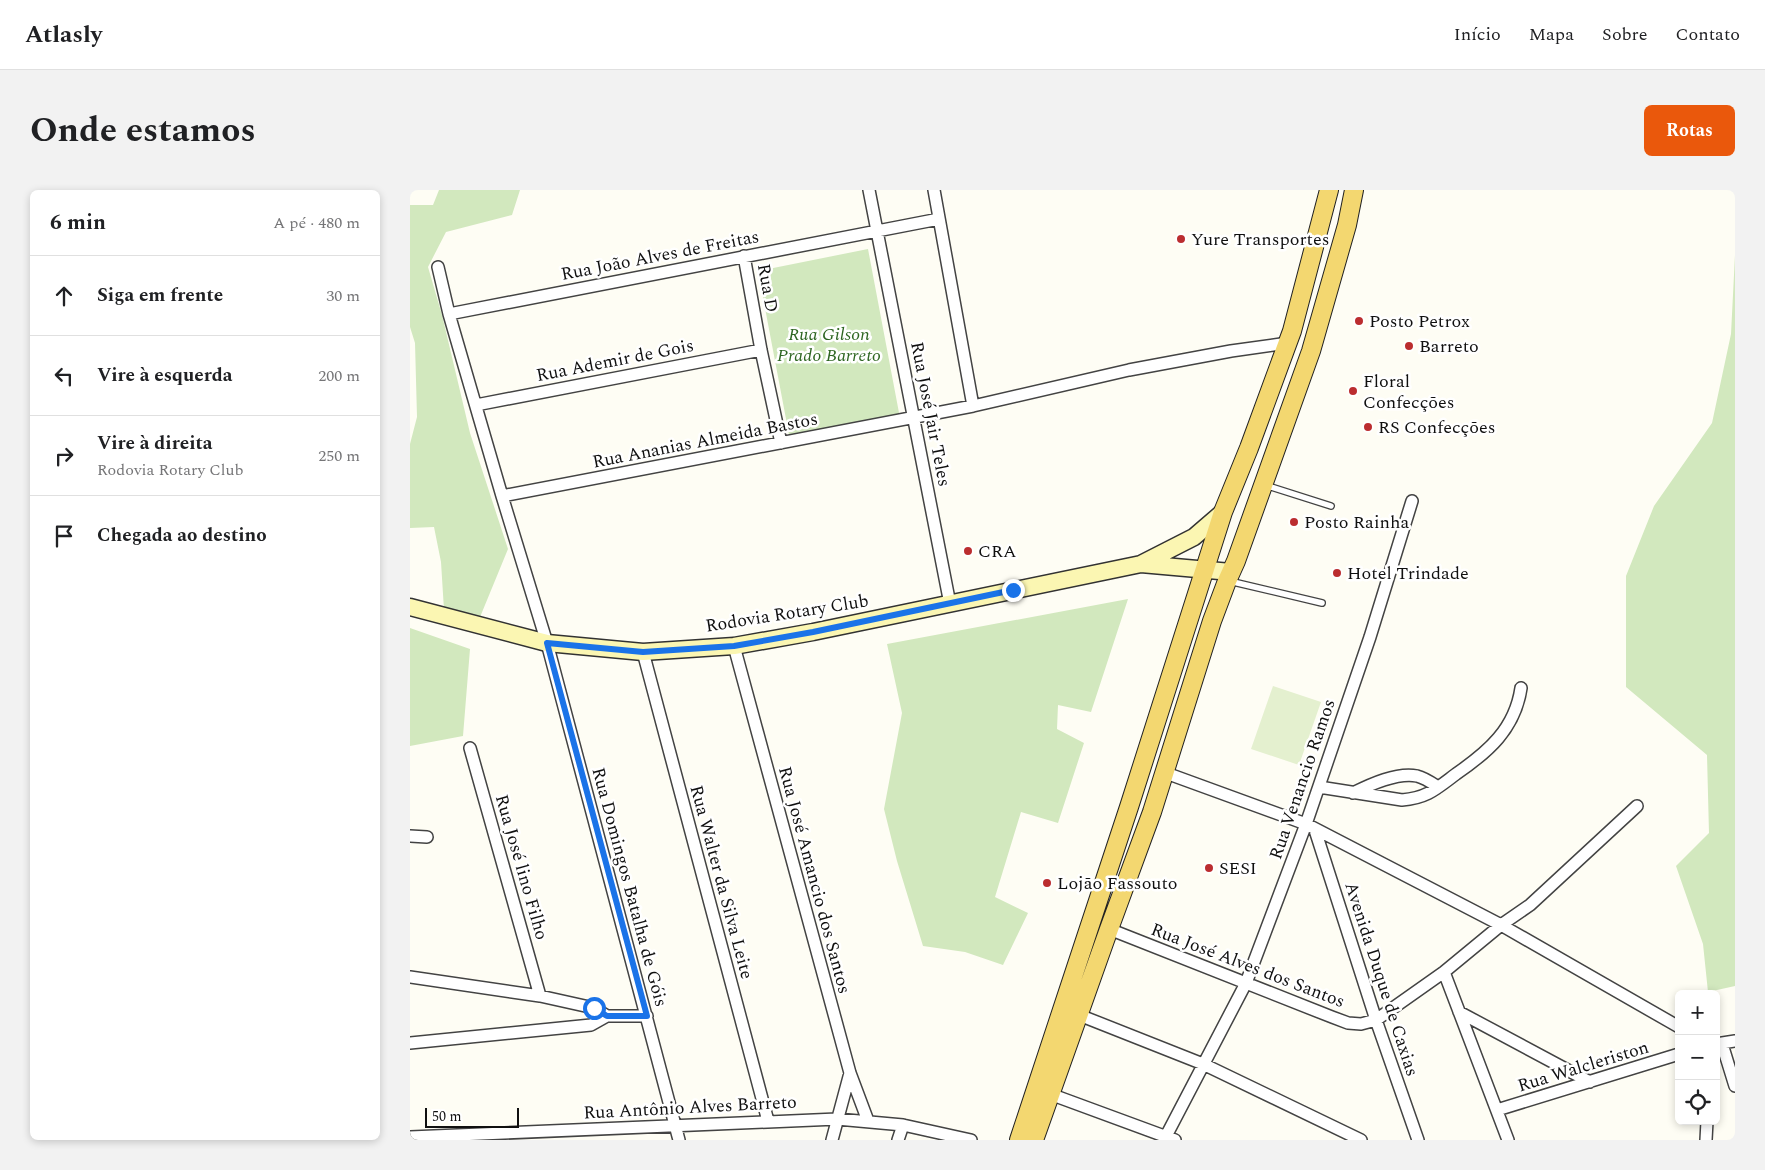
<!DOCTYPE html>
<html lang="pt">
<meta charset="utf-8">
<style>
:root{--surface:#fff;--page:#f2f2f2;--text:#202124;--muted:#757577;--line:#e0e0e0;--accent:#ea580c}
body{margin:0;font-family:Spectral,serif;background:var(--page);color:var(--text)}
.controls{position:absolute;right:15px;bottom:15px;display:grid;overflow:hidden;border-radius:8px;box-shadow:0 2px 8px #0003}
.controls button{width:45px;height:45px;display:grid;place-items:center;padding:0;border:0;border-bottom:1px solid var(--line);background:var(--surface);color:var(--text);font:25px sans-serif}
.scale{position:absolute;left:15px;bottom:12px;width:94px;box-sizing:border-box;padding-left:5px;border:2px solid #101010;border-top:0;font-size:14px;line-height:18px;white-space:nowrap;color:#101010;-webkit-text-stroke:4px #fff;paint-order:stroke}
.stop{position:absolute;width:15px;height:15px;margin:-11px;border:4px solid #1a73e8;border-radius:50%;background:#fff}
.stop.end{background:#1a73e8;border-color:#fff;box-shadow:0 1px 5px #0008}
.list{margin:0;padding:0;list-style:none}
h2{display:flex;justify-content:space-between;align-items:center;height:65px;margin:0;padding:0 20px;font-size:21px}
h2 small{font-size:16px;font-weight:400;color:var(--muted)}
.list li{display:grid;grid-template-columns:32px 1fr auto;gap:15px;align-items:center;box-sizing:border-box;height:80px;padding:0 20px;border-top:1px solid var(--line)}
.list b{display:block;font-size:19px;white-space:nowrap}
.list p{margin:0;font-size:16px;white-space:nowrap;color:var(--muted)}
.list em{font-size:16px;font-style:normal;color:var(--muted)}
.icon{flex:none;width:28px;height:28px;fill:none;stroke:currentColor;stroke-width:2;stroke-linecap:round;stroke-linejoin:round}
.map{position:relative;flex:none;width:1325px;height:950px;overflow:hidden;border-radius:8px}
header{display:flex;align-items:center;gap:30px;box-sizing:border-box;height:70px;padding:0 25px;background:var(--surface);border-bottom:1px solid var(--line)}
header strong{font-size:24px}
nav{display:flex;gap:28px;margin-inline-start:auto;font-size:18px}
.intro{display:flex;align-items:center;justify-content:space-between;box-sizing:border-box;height:120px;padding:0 30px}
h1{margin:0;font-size:35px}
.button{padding:12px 22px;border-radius:8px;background:var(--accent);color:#fff;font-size:18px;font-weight:700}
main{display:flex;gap:30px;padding:0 30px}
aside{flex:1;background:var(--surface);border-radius:8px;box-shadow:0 2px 8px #0003}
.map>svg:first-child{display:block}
.green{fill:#d2e8be}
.pitch{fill:#e4f0cf}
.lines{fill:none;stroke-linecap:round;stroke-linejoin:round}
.lane-casing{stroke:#434343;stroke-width:8}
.street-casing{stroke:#434343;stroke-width:14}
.secondary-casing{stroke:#323232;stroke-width:19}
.primary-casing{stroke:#212121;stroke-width:20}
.lane{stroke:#fff;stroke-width:5.5}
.street{stroke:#fff;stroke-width:11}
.secondary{stroke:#fbf6b2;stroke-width:16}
.primary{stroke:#f3d770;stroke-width:18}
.route{stroke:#1a73e8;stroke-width:6}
.poi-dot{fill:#bb2d2f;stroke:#fff;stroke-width:2}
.labels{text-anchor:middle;stroke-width:5;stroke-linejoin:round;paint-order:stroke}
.poi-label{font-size:18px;fill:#101010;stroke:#fff;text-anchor:start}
.street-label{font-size:18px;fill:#101010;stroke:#fff}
.park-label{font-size:18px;font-style:italic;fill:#2e6622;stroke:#fff}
</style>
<header>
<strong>Atlasly</strong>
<nav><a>Início</a><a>Mapa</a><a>Sobre</a><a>Contato</a></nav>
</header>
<div class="intro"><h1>Onde estamos</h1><a class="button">Rotas</a></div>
<main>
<aside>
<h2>6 min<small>A pé · 480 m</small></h2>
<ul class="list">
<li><svg class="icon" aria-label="ahead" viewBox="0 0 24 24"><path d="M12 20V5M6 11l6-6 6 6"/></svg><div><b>Siga em frente</b></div><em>30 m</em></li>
<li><svg class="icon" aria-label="left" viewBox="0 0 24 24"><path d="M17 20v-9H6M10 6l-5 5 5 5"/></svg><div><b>Vire à esquerda</b></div><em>200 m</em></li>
<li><svg class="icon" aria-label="right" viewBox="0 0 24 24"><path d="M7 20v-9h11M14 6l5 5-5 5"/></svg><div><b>Vire à direita</b><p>Rodovia Rotary Club</p></div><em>250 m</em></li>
<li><svg class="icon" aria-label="arrive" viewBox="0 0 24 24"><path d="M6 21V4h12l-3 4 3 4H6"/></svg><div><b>Chegada ao destino</b></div></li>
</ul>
</aside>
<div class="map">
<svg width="1325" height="950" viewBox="0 0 1325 950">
<rect width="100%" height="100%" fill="#fefdf4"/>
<path class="green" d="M29 0H110L102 25 36 42 18 77 32 125 60 243 98 359 68 432 34 420 31 372 24 337 0 338V254L7 227 5 153 0 137V15H23Z
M458 59 490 228 380 250 348 81Z
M1325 65V796L1298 802 1293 754 1266 676 1299 643 1297 565 1216 497V386L1244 316 1302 233 1321 144Z
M718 409 681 522 648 515 647 539 674 553 648 633 611 622 585 707 618 723 593 775 555 762 513 756 487 671 474 619 492 523 477 454Z
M0 438 60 459 53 546 0 556Z"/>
<path class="pitch" d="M863 496 911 512 889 575 841 559Z"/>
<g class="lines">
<g class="lane-casing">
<path id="lane" d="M855 295 921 316
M819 391 912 413"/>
</g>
<g class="street-casing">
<path id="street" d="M459 0 540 414
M524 0 563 216
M334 66 351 160 371 253
M28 77 39 124 92 306 137 453 269 950
M39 124 529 29
M66 215 351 160
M92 306 563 216 719 180 821 161 878 153
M324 456 440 883 458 931
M233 462 358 931
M60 558 130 806
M756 583 896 634 1091 735 1269 837
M909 597 992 610C1017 608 1026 599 1046 584 1078 562 1105 539 1111 498
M943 603C961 594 987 582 1007 586 1015 588 1022 593 1028 597
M905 640 966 830 1008 950
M0 646 17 647
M699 739 922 827 938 833 951 834 966 830 1034 782 1091 735 1120 715 1227 616
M1034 782 1098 950
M0 787 130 806 184 818 197 826H237
M1049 822 1180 892
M669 825 793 874 951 950
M0 853 181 835 197 826
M1306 854 1325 851
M1312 854 1325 896
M640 904 765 950
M1087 920 1269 864
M0 947 427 929 493 935 561 950
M422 950 440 883
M488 950 493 935
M754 950 836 793 896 634 960 447 1002 311
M1296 950 1297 931"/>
</g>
<g class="secondary-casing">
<path id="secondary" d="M731 374 821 382
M0 417 137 453 233 462 324 456 403 442 731 374 784 347 813 322"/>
</g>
<g class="primary-casing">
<path id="primary" d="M609 950 719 617 813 322 839 258 882 141 919 0
M624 950 699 739 742 622 802 431 817 391 826 371 901 161 937 35 944 0"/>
</g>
<use href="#lane" class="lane"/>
<use href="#street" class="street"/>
<use href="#secondary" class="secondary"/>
<use href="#primary" class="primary"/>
</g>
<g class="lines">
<path class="route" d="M184 818 197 826H237L137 453 233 462 324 456 403 442 603 400"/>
</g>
<g class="poi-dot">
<circle cx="771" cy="49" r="5"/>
<circle cx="949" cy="131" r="5"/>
<circle cx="999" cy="156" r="5"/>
<circle cx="943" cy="201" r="5"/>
<circle cx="958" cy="237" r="5"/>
<circle cx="884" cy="332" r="5"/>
<circle cx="558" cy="361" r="5"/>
<circle cx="927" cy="383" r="5"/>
<circle cx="799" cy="678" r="5"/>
<circle cx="637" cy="693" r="5"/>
</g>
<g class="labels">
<g class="poi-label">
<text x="781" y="55">Yure Transportes</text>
<text x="959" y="137">Posto Petrox</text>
<text x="1009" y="162">Barreto</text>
<text x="953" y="197">Floral<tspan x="953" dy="21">Confecções</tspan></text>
<text x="968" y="243">RS Confecções</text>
<text x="894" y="338">Posto Rainha</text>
<text x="568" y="367">CRA</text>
<text x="937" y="389">Hotel Trindade</text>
<text x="809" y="684">SESI</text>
<text x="647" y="699">Lojão Fassouto</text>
</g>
<g class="street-label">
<text transform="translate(250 65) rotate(-11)" y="6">Rua João Alves de Freitas</text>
<text transform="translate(358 98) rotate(80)" y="6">Rua D</text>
<text transform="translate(205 170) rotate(-11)" y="6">Rua Ademir de Gois</text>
<text transform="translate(521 224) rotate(79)" y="6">Rua José Jair Teles</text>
<text transform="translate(295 250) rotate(-11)" y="6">Rua Ananias Almeida Bastos</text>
<text transform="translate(377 423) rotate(-9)" y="6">Rodovia Rotary Club</text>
<text transform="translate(892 589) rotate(-71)" y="6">Rua Venancio Ramos</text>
<text transform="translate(112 677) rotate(74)" y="6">Rua José lino Filho</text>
<text transform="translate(405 690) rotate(75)" y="6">Rua José Amancio dos Santos</text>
<text transform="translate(312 692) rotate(75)" y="6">Rua Walter da Silva Leite</text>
<text transform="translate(220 697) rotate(75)" y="6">Rua Domingos Batalha de Góis</text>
<text transform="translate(838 775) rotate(21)" y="6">Rua José Alves dos Santos</text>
<text transform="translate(972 789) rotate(72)" y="6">Avenida Duque de Caxias</text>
<text transform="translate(1173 876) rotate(-17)" y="6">Rua Walcleriston</text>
<text transform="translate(280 917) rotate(-3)" y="6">Rua Antônio Alves Barreto</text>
</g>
<g class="park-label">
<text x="419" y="150">Rua Gilson<tspan x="419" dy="21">Prado Barreto</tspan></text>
</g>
</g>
</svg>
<div class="controls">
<button>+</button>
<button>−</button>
<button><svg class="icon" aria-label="locate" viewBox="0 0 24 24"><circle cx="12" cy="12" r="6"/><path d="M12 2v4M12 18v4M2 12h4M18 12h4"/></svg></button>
</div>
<div class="scale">50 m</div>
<div class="stop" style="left:184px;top:818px"></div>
<div class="stop end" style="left:603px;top:400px"></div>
</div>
</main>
